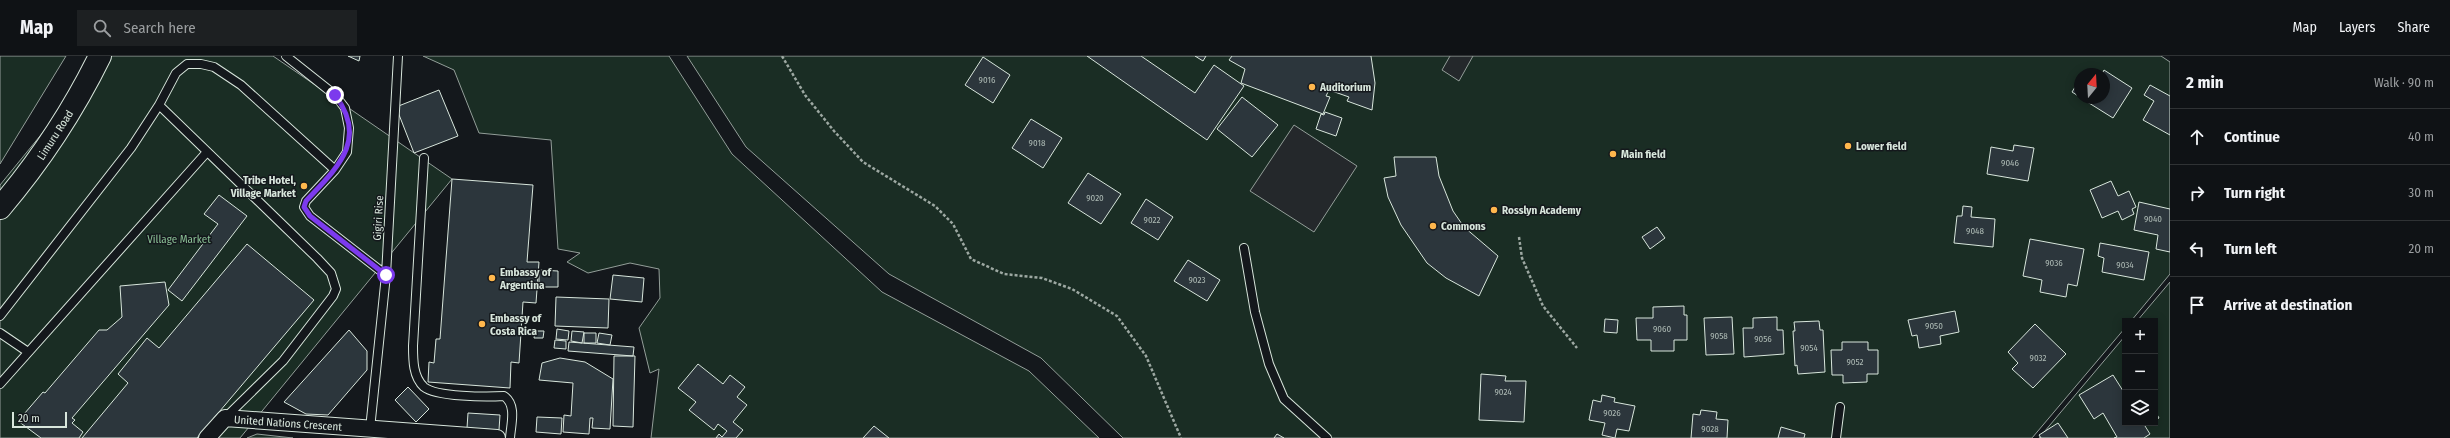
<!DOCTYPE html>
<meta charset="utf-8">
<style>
:root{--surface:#0f1215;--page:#1d2022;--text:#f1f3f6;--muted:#9b9ea0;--line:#2f3234}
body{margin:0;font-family:"Fira Sans Condensed",sans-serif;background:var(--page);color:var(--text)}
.controls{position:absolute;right:12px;bottom:12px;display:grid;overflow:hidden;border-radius:0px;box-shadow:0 2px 10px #0003}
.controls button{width:36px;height:36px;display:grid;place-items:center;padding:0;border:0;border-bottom:1px solid var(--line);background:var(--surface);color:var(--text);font:20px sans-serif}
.compass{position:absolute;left:2074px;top:12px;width:36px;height:36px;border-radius:50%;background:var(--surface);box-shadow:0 2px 10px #0003;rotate:18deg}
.scale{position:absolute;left:12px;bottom:10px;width:55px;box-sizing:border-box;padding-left:4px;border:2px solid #d8e6dc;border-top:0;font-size:11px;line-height:14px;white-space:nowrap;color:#d8e6dc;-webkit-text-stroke:3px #14181c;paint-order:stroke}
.stop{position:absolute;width:12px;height:12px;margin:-9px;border:3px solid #7c3aed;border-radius:50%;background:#fff}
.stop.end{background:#7c3aed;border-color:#fff;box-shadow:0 1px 4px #0008}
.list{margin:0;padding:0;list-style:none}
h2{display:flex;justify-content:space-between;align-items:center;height:52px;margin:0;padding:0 16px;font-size:17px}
h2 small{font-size:13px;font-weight:400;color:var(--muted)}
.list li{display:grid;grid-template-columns:26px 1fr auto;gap:12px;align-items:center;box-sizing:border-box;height:56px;padding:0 16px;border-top:1px solid var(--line)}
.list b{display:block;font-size:15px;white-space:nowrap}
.list em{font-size:13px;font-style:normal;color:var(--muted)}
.icon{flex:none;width:22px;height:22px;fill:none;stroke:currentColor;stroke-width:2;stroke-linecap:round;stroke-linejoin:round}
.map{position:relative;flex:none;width:2170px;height:382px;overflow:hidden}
header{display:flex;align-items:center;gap:24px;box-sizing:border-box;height:56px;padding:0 20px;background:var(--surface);border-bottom:1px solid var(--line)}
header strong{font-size:19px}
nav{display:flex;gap:22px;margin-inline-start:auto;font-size:14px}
.search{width:280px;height:36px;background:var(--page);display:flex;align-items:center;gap:10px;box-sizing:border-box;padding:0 14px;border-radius:0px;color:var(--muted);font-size:15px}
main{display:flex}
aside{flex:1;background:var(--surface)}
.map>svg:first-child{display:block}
.green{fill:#1a2d24;stroke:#939e99;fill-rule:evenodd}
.parking{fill:#24282b;stroke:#939e99}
.building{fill:#2c363c;stroke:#d8e6dc}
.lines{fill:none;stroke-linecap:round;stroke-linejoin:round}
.lane-casing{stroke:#d8e6dc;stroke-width:10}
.street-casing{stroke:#d8e6dc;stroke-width:18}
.secondary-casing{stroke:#d8e6dc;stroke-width:24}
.path{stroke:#9da8a2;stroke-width:2.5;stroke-dasharray:3 2;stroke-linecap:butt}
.lane{stroke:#14181c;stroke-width:8}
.street{stroke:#14181c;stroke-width:16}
.secondary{stroke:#14181c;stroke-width:22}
.route{stroke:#7c3aed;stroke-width:5}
.poi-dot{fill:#ffb74d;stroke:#14181c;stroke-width:1.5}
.labels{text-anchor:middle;stroke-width:3;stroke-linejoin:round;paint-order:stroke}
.number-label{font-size:9px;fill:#adbab4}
.poi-label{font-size:11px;font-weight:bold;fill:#d8e6dc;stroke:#14181c;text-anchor:start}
.street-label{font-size:11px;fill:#d8e6dc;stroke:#14181c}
.park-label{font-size:11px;fill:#8ac095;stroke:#14181c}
</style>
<header>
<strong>Map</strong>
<div class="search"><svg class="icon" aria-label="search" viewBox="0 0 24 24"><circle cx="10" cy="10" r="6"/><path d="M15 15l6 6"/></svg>Search here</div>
<nav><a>Map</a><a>Layers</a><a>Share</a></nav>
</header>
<main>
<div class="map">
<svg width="2170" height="382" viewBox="0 0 2170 382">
<rect width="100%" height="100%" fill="#14181c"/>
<path class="green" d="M0 0H66L0 108Z
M99 0H273L452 123 240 382H0V129L93 15Z
M423 0H669L732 98 882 236 1029 315 1099 382H651L659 313 650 317 639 272 660 242 659 213 630 207 588 217 567 206 580 197 558 193 551 84 479 77 454 14Z
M687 0H2161L2170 6V218L2131 265H2125V272L2032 382H1123L1041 302 889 218 746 91ZM2080 18H2104V42H2080Z
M2170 226V382H2039L2125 280V367H2155V265H2137Z
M257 378 293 382H247Z"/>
<path class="parking" d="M1450 0H1473L1459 25 1442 14Z
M1294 69 1357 110 1314 176 1250 135Z"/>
<path class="building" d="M348 0H360L359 5Z
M1087 0H1141L1195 37 1214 9 1244 30 1207 84Z
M1195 0H1206L1203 5Z
M1232 0H1371L1375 27 1372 54 1347 45 1349 41 1329 34 1326 40 1330 41 1323 58 1241 27 1245 13 1229 4Z
M983 1 1010 19 993 47 965 29Z
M2104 14 2132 32 2113 62 2081 42H2104V18H2102Z
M2080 23V41L2072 36Z
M2150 29 2170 40V79L2143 64 2154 45 2144 39Z
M439 34 458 80 414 97 396 51Z
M1242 41 1278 69 1252 101 1217 73Z
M1325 56 1342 62 1336 80 1316 73 1321 58 1324 59Z
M1031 63 1062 82 1043 112 1012 92Z
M2014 89 2034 92 2028 125 1987 118 1991 91 2013 95Z
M1394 101H1436L1439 120 1453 155 1464 171 1498 200 1479 240 1446 222 1427 207 1401 169 1388 141 1384 122 1396 120Z
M1088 117 1121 138 1101 168 1068 147Z
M452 123 533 129 527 206H539L536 247 523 246 519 307 511 306 510 332 428 326 429 306 434 307 436 283H440Z
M2111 125 2118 140 2129 135 2136 151 2132 153 2134 158 2122 164 2118 155 2102 162 2090 134Z
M219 139 247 160 182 245 168 234 218 168 204 158Z
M1146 143 1173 161 1158 184 1131 167Z
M2139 146 2170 153V196L2156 193 2158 179 2134 174Z
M1963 150 1972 151 1971 161 1995 163 1993 191 1954 187 1957 160H1962Z
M1657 171 1665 182 1650 193 1642 181Z
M2030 183 2084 193 2077 230 2068 228 2066 241 2040 236 2042 224 2023 220Z
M2100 187 2149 196 2144 224 2102 216 2104 202 2098 200Z
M247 188 314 244 197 382H82L128 327 118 318 147 282 159 292Z
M1188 204 1220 224 1207 245 1174 225Z
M539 214 558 215V231H539Z
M613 219 644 222 642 246 610 243Z
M165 226 169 249 72 362 75 364 72 367 83 376 79 382H41L18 365 43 336 45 337 99 274H107L122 261 120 230Z
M556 241 609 243 608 272 555 270Z
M1684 250V259H1687V284H1674V295H1651V284H1637L1636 262H1653V251Z
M1955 255 1959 276 1940 280 1941 288 1919 292 1917 279 1912 280 1908 264Z
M1732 261 1734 298 1706 299 1704 262Z
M1777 261V274H1783L1784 298 1744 301 1743 272H1753V262Z
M1605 263 1618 264 1617 277 1604 276Z
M1819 265 1820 274H1823L1825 316 1798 318 1797 309 1795 310 1793 275H1795L1794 266Z
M2035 268 2066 298 2033 332 2012 313 2018 307 2008 296Z
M557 273 569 275 568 284 556 283Z
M349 274 367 295V314L328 359 306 358 284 346Z
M535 275H544L543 282H534Z
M572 275 584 276 582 287 571 285Z
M584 277H596V287H584Z
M599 277 612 279 610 289 597 287Z
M555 284 566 285V293L554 292Z
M569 286 634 291 633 300 568 295Z
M1842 286H1868V294H1878V318H1867V326L1843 327V319H1832L1831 294H1842Z
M614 300H635L633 371 613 370Z
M560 302 585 306 613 323 610 373 592 372 593 362H590L589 378 563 376 564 359 571 360 573 327 539 324 542 307Z
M698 308 723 328 730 319 745 331 737 341 747 349 733 366 743 374 736 382H716L719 378 722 381 727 375 718 368 714 374 689 354 696 346 678 332Z
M1481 318 1506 320 1505 325H1526L1524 366 1479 364Z
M2113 319 2125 338V367H2150L2145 370 2150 378 2144 382H2114L2117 381 2103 357 2094 363 2079 339Z
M408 331 429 353 416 366 395 344Z
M1602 339 1615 342 1614 346 1635 350 1629 375 1617 373 1615 382 1602 379 1605 367 1589 364 1593 344 1601 346Z
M1701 354 1717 356 1716 363 1728 364 1727 382H1691L1693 358 1700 359Z
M2155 355 2159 362 2155 364Z
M468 357 500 359 499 374 467 372Z
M537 361 562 362 561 378 536 376Z
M2058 367 2068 382H2041L2039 379Z
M874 370 889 382H863Z
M1781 371 1805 378 1804 382H1778Z
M1277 378 1284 382H1274Z"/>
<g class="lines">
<g class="lane-casing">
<path id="lane" d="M286 0 335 39 345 52 349 72 347 96 335 114
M424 102 413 290C413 304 413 321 424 331 436 341 487 341 504 340 517 349 511 368 510 382
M1244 192 1255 256 1269 308 1284 343 1327 382
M0 260 131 92 159 49
M0 277 28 296
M0 328 207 96
M226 361 283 305 333 240 336 233 331 217 317 202 159 49 176 17 187 8H201L214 11 241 29 335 114 306 145 304 151 310 160 386 219
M370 373 386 219 398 0
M1836 382 1840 351"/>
</g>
<g class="street-casing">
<path id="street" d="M207 382 225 362 497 382"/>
</g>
<g class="secondary-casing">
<path id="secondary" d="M0 152C40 105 73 55 100 0"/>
</g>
<path class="path" d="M782 0 805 39 834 75 863 106 935 150 953 168 971 203 1004 218 1042 222 1072 233 1117 260 1146 300 1181 382
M1519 181 1522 202 1543 250 1577 292"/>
<use href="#lane" class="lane"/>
<use href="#street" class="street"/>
<use href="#secondary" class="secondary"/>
</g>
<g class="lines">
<path class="route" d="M335 39C369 84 337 112 306 145L304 151 310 160 386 219"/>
</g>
<g class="poi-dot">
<circle cx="1312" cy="31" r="4"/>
<circle cx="1848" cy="90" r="4"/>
<circle cx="1613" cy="98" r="4"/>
<circle cx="304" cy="130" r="4"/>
<circle cx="1494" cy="154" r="4"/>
<circle cx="1433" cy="170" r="4"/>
<circle cx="492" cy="222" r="4"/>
<circle cx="482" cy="268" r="4"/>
</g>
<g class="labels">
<g class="number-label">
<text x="987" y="27">9016</text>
<text x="1037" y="90">9018</text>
<text x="2010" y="110">9046</text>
<text x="1095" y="145">9020</text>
<text x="2153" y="166">9040</text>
<text x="1152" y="167">9022</text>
<text x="1975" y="178">9048</text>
<text x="2054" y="210">9036</text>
<text x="2125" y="212">9034</text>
<text x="1197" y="227">9023</text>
<text x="1934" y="273">9050</text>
<text x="1662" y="276">9060</text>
<text x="1719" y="283">9058</text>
<text x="1763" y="286">9056</text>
<text x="1809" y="295">9054</text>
<text x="2038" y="305">9032</text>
<text x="1855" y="309">9052</text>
<text x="1503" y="339">9024</text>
<text x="1612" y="360">9026</text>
<text x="1710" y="376">9028</text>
</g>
<g class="poi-label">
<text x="1320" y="35">Auditorium</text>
<text x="1856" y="94">Lower field</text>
<text x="1621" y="102">Main field</text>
<text x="296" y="128" text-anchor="end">Tribe Hotel,<tspan x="296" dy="13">Village Market</tspan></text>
<text x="1502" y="158">Rosslyn Academy</text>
<text x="1441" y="174">Commons</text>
<text x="500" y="220">Embassy of<tspan x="500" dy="13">Argentina</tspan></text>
<text x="490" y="266">Embassy of<tspan x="490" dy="13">Costa Rica</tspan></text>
</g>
<g class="street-label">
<text transform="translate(55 79) rotate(-57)" y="4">Limuru Road</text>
<text transform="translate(378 162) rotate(-87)" y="4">Gigiri Rise</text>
<text transform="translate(288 367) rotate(4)" y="4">United Nations Crescent</text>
</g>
<g class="park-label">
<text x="179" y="187">Village Market</text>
</g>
</g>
</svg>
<div class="controls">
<button>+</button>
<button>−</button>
<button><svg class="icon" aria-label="layers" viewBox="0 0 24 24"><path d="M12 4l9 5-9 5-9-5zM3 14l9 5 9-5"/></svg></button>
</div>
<svg class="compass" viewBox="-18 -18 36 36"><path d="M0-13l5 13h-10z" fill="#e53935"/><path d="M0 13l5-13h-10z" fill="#9b9ea0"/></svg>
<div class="scale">20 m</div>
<div class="stop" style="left:386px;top:219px"></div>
<div class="stop end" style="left:335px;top:39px"></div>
</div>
<aside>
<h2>2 min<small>Walk · 90 m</small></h2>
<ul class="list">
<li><svg class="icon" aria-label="ahead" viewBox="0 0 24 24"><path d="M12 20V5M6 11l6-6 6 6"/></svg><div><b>Continue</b></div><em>40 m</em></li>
<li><svg class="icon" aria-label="right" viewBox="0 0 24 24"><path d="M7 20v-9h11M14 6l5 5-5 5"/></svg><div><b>Turn right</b></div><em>30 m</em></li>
<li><svg class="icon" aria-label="left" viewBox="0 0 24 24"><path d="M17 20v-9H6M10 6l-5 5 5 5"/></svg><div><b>Turn left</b></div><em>20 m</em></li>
<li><svg class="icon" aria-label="arrive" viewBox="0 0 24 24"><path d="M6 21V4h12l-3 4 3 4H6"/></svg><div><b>Arrive at destination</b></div></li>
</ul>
</aside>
</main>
